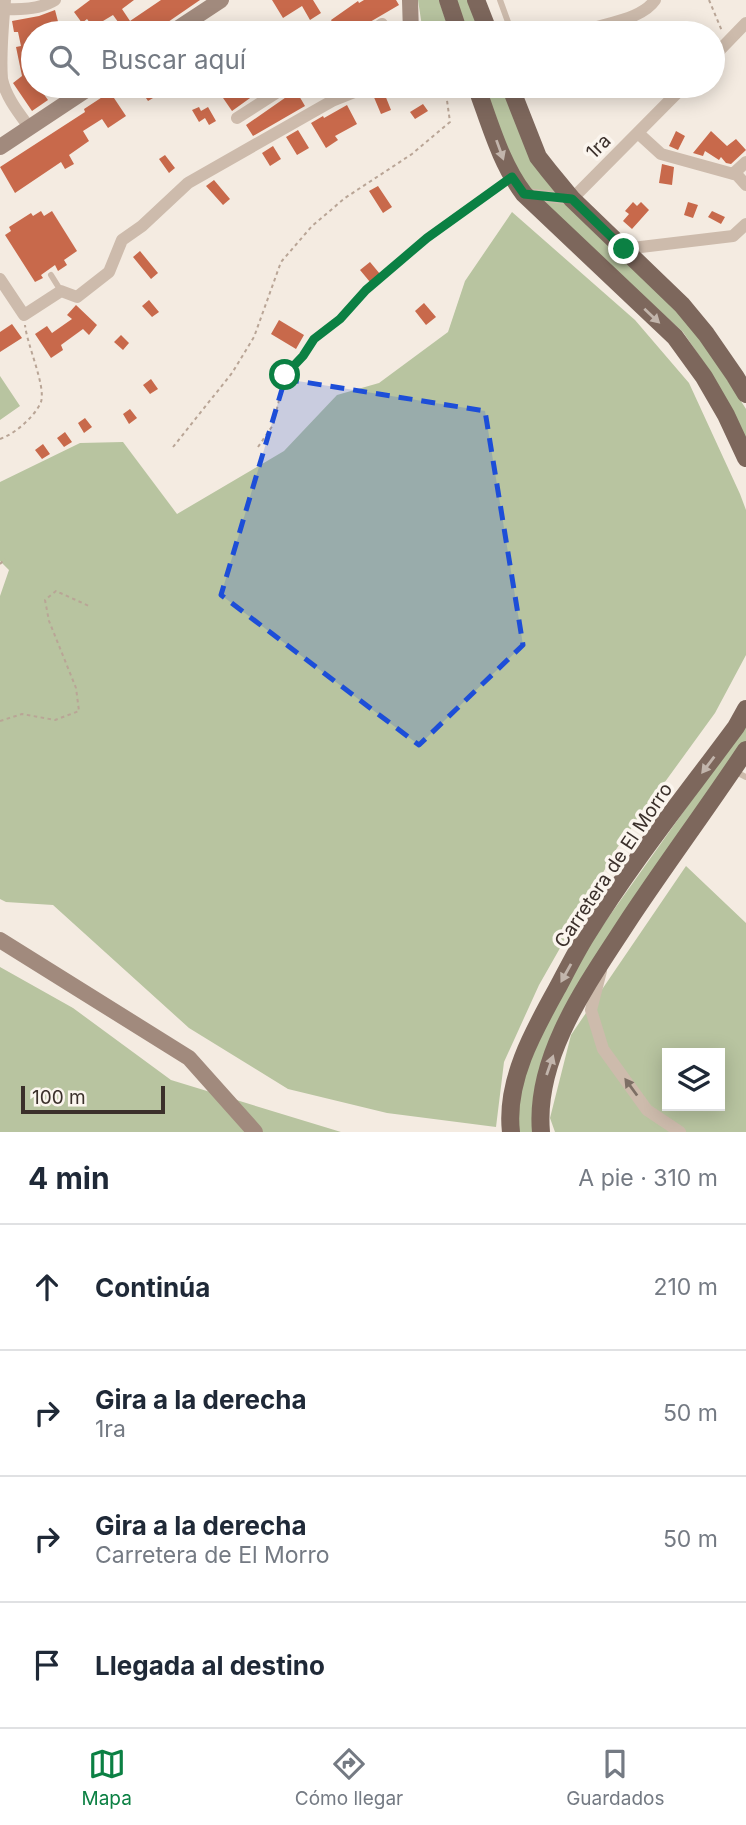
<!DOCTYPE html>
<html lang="es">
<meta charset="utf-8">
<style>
:root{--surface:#fff;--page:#f6f6f7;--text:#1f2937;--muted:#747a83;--line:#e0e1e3;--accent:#0b8043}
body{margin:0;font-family:Inter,sans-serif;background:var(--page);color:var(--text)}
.controls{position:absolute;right:21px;bottom:21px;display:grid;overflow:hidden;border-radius:0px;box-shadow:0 4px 18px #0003}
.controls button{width:63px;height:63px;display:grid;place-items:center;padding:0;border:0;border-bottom:2px solid var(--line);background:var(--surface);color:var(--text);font:35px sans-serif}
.scale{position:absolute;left:21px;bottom:18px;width:144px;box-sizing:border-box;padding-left:7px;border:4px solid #3b302b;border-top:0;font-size:19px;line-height:24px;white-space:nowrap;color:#3b302b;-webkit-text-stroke:5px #fbf5ee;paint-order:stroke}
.stop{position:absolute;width:21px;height:21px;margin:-16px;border:5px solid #0b8043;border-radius:50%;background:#fff}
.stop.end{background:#0b8043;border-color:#fff;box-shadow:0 2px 7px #0008}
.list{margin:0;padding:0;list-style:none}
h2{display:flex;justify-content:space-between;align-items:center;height:91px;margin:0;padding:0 28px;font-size:30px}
h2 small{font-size:23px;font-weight:400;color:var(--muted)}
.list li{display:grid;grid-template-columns:46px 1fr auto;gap:21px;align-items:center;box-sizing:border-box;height:126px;padding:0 28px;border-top:2px solid var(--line)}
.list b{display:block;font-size:26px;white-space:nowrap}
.list p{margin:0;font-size:23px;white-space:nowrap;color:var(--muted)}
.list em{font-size:23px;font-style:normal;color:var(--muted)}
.icon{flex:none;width:38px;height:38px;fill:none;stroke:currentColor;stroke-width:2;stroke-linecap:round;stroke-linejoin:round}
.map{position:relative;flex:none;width:746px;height:1132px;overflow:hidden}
.search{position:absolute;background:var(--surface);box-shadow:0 4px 18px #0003;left:21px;right:21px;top:21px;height:77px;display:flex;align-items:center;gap:18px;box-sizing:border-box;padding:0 24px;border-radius:38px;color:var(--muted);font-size:26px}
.sheet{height:595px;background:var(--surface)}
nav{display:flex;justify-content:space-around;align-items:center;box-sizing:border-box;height:98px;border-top:2px solid var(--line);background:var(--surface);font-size:19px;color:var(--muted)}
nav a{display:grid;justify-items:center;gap:4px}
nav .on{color:var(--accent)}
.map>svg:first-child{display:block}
.green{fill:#b8c4a0;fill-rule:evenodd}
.building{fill:#c8694b}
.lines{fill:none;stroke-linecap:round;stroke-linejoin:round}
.path{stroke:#b9a596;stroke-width:2;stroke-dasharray:3.5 3.5;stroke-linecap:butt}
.lane{stroke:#cdbbac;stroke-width:6}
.street{stroke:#cdbbac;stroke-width:12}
.secondary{stroke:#a18a7d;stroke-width:16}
.primary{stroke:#7d675c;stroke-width:18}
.oneway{fill:#c2b5ac}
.oneway2{fill:#7d6f65}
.route{stroke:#0b8043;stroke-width:9}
.marked{fill:#1d4ed8;fill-opacity:0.2;stroke:#1d4ed8;stroke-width:5;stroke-dasharray:14 9;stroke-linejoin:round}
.labels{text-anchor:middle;stroke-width:7;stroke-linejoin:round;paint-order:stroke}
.street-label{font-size:19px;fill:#3b302b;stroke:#fbf5ee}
</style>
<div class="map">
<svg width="746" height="1132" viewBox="0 0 746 1132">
<rect width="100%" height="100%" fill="#f4ebe1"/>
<path class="green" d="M418 0H439L450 33H423Z
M453 0H470L484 33H464Z
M482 86H503L527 151 676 307 700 337 746 409V440L709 370 683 332 587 245 525 185 510 158Z
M512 212 635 320 689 383 740 494 746 510V655L715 713 617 848 539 985 504 1062 496 1127 387 1113 288 1089 189 1028 53 905 6 902 0 899V596L9 570 0 561V482L80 443 123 442 177 514 284 451 337 395 379 383 448 332 465 281Z
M0 376 20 406 0 420Z
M746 720V743L560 1021 536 1132H519L518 1118 520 1085 545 1027 588 946 738 735Z
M686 866 746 923V1132H555L550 1118 571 1035ZM667 1053H720V1106H667Z
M0 967 73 1008 171 1080 341 1132H0Z"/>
<path class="building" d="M90 0H134L122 9 130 21 161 0H200L152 33H126L113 15 93 27 87 19 82 23 74 12Z
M272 0H313L321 13 310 20 302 6 283 18Z
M364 0H396L399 5 358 29 359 31 355 33H326L335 27 331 20 358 1 359 3Z
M55 10 61 33H33V67L26 69 33 79V86H38L48 100 32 111 13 83 22 76 16 47 21 46 18 32H14L12 21 39 16Z
M226 21 233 33H207Z
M313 21 321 33H296Z
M138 86H173L148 101Z
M235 86H267L232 111 221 95Z
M295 89 305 106 253 136 246 125 292 93Z
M110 92 126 116 108 128 102 119 83 131 89 141 69 155 74 164 65 169 61 162 15 193 0 167 85 112 84 109Z
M373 95H385L391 110 381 114Z
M423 104 428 111 415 119 410 112Z
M347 105 357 124 335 136 338 140 326 148 311 123 323 116 324 118Z
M199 107 201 111 208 107 216 121 209 125 205 118 199 122 192 110Z
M298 130 309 148 297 155 286 137Z
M676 131 685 136 678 150 669 146Z
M711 131 727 146 736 139 746 150 731 164 726 163 721 157 719 160 705 151 703 156 693 153Z
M273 146 281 159 270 166 262 153Z
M165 155 175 168 169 173 159 159Z
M662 164 674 167 672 185 659 183Z
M214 180 230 199 223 205 206 186Z
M378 186 392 207 383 213 369 191Z
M633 202 637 206 641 202 649 210 632 229 623 221 629 214 625 211Z
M688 202 698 205 693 218 684 215Z
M41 211 44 216 52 211 77 251 64 260 67 265 58 271 55 265 41 275 43 278 35 282 5 235 11 231 9 227 31 213 33 216Z
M712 211 725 217 721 224 708 217Z
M140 251 158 273 151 279 133 257Z
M370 262 380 274 370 282 360 270Z
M149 300 159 312 152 317 142 306Z
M424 303 436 317 426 325 415 311Z
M76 305 97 325 89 335 83 329 61 345 63 350 51 358 35 334 47 326 52 333 72 319 67 315Z
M279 320 304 335 296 349 271 334Z
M12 324 22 338 0 352V332Z
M121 335 129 343 123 350 114 342Z
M151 379 158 389 150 394 143 385Z
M130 409 137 418 129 424 123 414Z
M85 418 92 427 84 433 78 423Z
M65 432 72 442 64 447 57 438Z
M43 444 50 454 42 459 35 450Z"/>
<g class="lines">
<path class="path" d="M709 0 722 31
M0 439C11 435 20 428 28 420 33 415 38 409 41 402 46 386 27 345 25 325
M173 447 232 373 254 337 281 262 312 226 345 198 412 154 450 122 445 86
M258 447 273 425 285 375 303 356 314 339 340 319 366 290 427 238 502 184
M0 564 5 559
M0 721 22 714 55 720 79 711 76 688 49 621 45 600 56 591 89 606"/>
<path class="lane" d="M500 0 512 33
M51 275 61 291
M734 771 746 777"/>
<path class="street" d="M5 0C3 23 0 56 2 79 6 97 18 112 29 127
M4 9C21 10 41 9 55 0
M369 33 382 24
M579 33C601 23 641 21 655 0
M713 57 746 23
M326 86 334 100
M237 118 287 86
M638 133 661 154 737 175 746 185
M733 174 746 162
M525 194 572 199 684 86
M624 249 733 236 746 224
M0 279 24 315 61 291 77 297 109 272 122 240 142 226 188 183 332 101 367 87 388 86
M601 971 591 1010 603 1049 647 1110 680 1132"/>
<path class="secondary" d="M410 0 411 33
M171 33 221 0
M0 147 92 86
M0 940 189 1058 255 1132"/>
<path class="primary" d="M448 0 459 33
M476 0 489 33
M476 86C490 123 500 162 524 194L675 337 704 377 726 415 746 458
M510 86 538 157 549 171 572 199 682 305 706 334 735 376 746 394
M511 1132C505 1081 534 1030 558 987 567 970 576 952 586 936 631 863 685 796 736 727L746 709
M541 1132C534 1055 590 980 630 918 668 861 708 807 746 750"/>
</g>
<defs><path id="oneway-solid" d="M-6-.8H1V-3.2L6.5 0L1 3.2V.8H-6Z" transform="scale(1.75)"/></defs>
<g class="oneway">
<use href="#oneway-solid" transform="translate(500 150) rotate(70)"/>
<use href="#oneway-solid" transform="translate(652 316) rotate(43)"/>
<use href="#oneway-solid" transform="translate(708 765) rotate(127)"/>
<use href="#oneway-solid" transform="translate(566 973) rotate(119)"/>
<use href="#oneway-solid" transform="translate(550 1065) rotate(-71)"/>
</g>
<use class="oneway2" href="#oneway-solid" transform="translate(631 1087) rotate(-126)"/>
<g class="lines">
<path class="route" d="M285 375 303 356 314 339 340 319 366 290 427 238 512 177 524 194 572 199 624 249"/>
</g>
<path class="marked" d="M285 379 485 411 523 645 419 745 221 595Z"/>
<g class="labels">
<g class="street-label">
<text transform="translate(598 146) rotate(-45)" y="7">1ra</text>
<text transform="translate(613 865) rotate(-56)" y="7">Carretera de El Morro</text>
</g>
</g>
</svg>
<div class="controls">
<button><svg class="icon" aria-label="layers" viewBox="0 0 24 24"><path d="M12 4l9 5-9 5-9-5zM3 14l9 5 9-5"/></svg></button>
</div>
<div class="scale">100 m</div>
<div class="stop" style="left:285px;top:375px"></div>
<div class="stop end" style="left:624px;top:249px"></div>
<div class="search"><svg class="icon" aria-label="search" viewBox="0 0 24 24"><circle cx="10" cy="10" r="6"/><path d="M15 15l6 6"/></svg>Buscar aquí</div>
</div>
<section class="sheet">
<h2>4 min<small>A pie · 310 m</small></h2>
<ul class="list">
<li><svg class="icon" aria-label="ahead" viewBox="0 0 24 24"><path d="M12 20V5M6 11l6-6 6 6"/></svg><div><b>Continúa</b></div><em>210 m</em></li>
<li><svg class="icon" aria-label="right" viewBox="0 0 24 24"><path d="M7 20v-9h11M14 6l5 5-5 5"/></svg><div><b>Gira a la derecha</b><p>1ra</p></div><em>50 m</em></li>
<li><svg class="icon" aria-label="right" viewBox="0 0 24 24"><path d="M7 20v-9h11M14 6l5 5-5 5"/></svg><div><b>Gira a la derecha</b><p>Carretera de El Morro</p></div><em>50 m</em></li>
<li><svg class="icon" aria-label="arrive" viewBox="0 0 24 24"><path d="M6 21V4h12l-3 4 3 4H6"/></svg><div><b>Llegada al destino</b></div></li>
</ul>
</section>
<nav>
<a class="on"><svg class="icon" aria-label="map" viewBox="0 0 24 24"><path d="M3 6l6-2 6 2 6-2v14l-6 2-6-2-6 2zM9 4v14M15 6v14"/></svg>Mapa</a>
<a><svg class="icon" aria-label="directions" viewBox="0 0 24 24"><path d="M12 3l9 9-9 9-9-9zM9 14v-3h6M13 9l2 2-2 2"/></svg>Cómo llegar</a>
<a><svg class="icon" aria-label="saved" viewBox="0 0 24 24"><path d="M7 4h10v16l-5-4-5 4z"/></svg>Guardados</a>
</nav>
